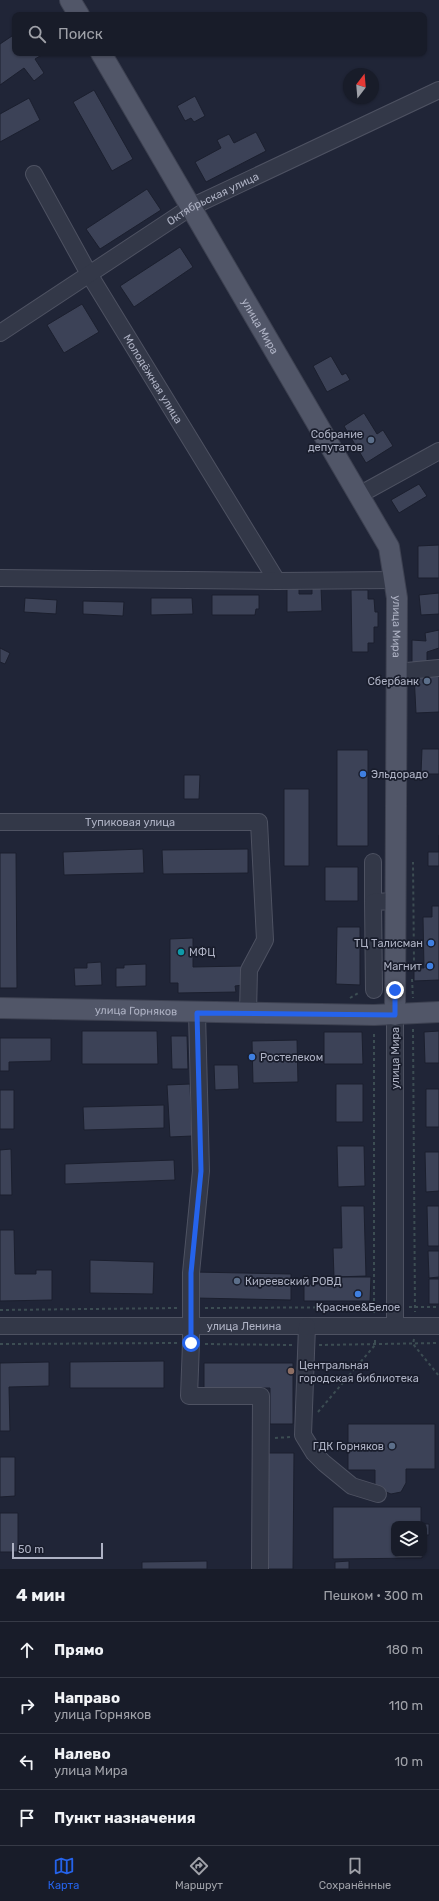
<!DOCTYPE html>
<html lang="ru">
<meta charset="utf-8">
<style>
:root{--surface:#181c29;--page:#212531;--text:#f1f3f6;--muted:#9fa1a8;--line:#363a46;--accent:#2563eb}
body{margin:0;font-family:Rubik,sans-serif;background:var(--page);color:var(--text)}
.controls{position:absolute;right:12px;bottom:12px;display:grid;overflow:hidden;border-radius:8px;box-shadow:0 1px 3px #0004}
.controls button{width:36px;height:36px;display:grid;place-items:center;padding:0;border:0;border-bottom:1px solid var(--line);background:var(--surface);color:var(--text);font:20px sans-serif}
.compass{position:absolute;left:343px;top:68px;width:36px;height:36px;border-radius:50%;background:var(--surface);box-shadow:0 1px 3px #0004;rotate:16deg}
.scale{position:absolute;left:12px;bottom:10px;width:91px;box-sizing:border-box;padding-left:4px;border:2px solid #aeb2c4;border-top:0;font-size:11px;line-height:14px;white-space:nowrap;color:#aeb2c4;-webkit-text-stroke:3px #191d2c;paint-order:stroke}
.stop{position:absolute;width:12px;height:12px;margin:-9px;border:3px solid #2563eb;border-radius:50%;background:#fff}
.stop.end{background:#2563eb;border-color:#fff;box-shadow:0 1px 4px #0008}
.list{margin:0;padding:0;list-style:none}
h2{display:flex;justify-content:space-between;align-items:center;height:52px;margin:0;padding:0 16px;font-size:17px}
h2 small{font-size:13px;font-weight:400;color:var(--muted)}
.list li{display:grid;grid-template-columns:26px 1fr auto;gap:12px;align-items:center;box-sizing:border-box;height:56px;padding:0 16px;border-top:1px solid var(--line)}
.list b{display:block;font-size:15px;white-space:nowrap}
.list p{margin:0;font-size:13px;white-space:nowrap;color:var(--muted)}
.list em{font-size:13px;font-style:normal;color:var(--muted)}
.icon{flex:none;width:22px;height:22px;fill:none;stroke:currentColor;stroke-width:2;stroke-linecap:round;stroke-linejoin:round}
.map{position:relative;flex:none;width:439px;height:1569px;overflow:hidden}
.search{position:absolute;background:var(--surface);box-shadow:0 1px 3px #0004;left:12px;right:12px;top:12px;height:44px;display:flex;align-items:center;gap:10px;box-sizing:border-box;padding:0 14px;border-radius:8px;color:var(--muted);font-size:15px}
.sheet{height:276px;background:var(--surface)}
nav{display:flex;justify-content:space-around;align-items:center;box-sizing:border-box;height:56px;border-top:1px solid var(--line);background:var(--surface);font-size:11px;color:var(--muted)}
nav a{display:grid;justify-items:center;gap:2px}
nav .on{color:var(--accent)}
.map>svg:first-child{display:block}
.building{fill:#3c4257;stroke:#1b1f2e}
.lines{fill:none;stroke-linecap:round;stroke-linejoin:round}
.minor-casing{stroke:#4e5262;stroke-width:18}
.major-casing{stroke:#3d4151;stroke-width:22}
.path{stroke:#3c4d53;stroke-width:2;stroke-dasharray:3 3;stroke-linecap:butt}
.minor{stroke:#333848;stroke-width:16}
.major{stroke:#515668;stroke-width:20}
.route{stroke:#2563eb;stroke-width:5}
.service-dot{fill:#5c6f8a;stroke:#191d2c;stroke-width:1.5}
.shop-dot{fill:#3f7fe0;stroke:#191d2c;stroke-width:1.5}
.culture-dot{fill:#0f9aa8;stroke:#191d2c;stroke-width:1.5}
.education-dot{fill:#8d6e63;stroke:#191d2c;stroke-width:1.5}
.labels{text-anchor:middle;stroke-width:3.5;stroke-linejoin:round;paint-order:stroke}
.street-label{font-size:11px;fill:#aeb2c4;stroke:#191d2c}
.poi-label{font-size:11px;fill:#aeb2c4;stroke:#191d2c;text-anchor:end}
</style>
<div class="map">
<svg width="439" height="1569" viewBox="0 0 439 1569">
<rect width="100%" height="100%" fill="#202537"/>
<path class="building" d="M15 34V53H45L35 59 44 73 34 81 24 68 0 85V44Z
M94 90 133 159 112 171 73 102Z
M195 96 205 116 194 122 191 118 185 121 177 106Z
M29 98 40 120 0 142V114Z
M256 132 266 151 206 182 195 162 221 148 217 140 229 134 234 143Z
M147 189 161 210 100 249 86 229Z
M180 247 193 267 134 307 120 286Z
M82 304 99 332 64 353 47 325Z
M331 356 342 375 346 373 350 380 327 392 313 366Z
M364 413 377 434 383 430 393 446 366 463 344 426Z
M419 484 427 496 399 513 391 500Z
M439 545V578H418V546Z
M312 587H321L322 611 287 612V589L299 588V594H312Z
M351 590H368V599H374L375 612H378V627H374V643H368V652H352Z
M439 593V614L421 615 419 595Z
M212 595H259V609H256L255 615H212Z
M25 598 57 600 56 614 24 612Z
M151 598H192L193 614 151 615Z
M83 601 124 602 123 616 83 614Z
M439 630V648L427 652V664H412V640L426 641 425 633Z
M0 648 10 653 5 664 0 662Z
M439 673V712L416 713 414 674Z
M422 749H439V774H421Z
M337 750H368V846H337Z
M184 775H200L199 799H184Z
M284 789H309V866H284Z
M439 835V866H428V852H439Z
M143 849 144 873 64 875 63 852Z
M248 849V873L163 874 162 850Z
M0 853H16L17 988H0Z
M325 867H358V901H325Z
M432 906H439V980L414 981V968H424L423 917H432Z
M337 927H360V985L336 984Z
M193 938V967L243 966V985L235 986 236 992 178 993V983H170V939Z
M101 962 102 985 75 986 74 968H87V963Z
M146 964V986L116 987V968H124V965Z
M82 1031H157L158 1064H82Z
M439 1031V1063H425L424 1032Z
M324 1032H362L363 1064H324Z
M171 1036H187L188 1069H172Z
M0 1038H51V1061L9 1062V1071H0Z
M297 1040 298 1082 253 1083 252 1041Z
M214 1065H238L239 1089 215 1090Z
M190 1084 192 1136 170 1137 167 1085Z
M336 1084H363V1122H336Z
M426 1089H439V1127H426Z
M0 1090H14V1129H0Z
M164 1105V1128L84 1130 83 1107Z
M337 1146H364L365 1186 338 1187Z
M11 1149 12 1195H0V1150Z
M425 1152H439V1191L426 1192Z
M174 1160 175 1180 65 1184V1164Z
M341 1206H364L366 1276 334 1277 333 1248H342Z
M427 1206H439V1246H428Z
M0 1230H14L15 1274H36V1270H52V1300L0 1301Z
M428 1251H439V1277L429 1278Z
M90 1260 154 1262 153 1294 90 1293Z
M195 1272 291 1274V1300L195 1298Z
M318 1277H371L370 1301H304V1284H318Z
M429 1279H439V1304H429Z
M164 1361V1388H70V1362Z
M49 1362V1386L9 1387 10 1431H0V1363Z
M204 1363H293V1424H270V1388H204Z
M348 1424H435V1469H406V1483L401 1492 391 1494 381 1490 375 1484V1470H348Z
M268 1453H294L293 1569H268Z
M0 1457H15V1496L0 1497Z
M333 1507H421V1524H429V1535H424V1524H394V1554H422V1558L333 1559Z
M0 1513H18V1552H0Z
M207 1561V1569H142V1562Z
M349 1561V1569H335V1562Z"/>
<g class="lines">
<g class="minor-casing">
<g id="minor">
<path id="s1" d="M34 174 89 274 277 581"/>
<path id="s2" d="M0 333 191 207 439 90"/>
<path d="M359 495 439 451"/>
<path d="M0 578 277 581 396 580"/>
<path d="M396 672 439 668"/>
<path id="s3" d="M0 822H259L265 940 249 970 248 1013"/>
<path d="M373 862V902"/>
<path d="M374 990 373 902 395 901"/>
<path d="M197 1013 201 1171 191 1273V1343L189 1396H261L260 1569"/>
<path d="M395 1015V1326"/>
<path id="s4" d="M0 1326H439"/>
<path d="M307 1326 303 1435 314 1453 324 1463 352 1486 378 1494"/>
</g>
</g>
<g class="major-casing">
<g id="major">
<path d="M70 0 79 15"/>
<path id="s5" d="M101 53 389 547 397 598 395 1015"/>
<path id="s6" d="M0 1008 374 1015 439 1012"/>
</g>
</g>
<path class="path" d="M412 966 414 963 413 862
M412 979 413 998
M350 998 360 992
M413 1029 415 1312
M409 1307H439
M205 1308 381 1307
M0 1310 177 1308
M374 1313V1031
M414 1339 413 1344 439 1376
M0 1344 177 1343
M205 1344 293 1345
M319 1345 439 1343
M318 1412 375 1345V1339
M275 1438 290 1437"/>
<use href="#minor" class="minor"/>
<use href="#major" class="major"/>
</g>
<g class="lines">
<path class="route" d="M191 1343V1273L201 1171 197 1013 395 1015V990"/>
</g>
<g class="service-dot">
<circle cx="371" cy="440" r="4"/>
<circle cx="427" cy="681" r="4"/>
<circle cx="237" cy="1281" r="4"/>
<circle cx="392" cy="1446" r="4"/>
</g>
<g class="shop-dot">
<circle cx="363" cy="774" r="4"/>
<circle cx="431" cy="943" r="4"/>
<circle cx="430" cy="966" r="4"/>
<circle cx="252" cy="1057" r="4"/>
<circle cx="358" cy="1294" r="4"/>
</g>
<circle class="culture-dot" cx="181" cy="952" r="4"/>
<circle class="education-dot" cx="291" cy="1371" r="4"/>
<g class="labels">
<g class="street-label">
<text dy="4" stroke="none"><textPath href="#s2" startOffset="252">Октябрьская улица</textPath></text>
<text dy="4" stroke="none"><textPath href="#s5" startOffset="316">улица Мира</textPath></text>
<text dy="4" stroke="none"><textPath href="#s1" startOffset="237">Молодёжная улица</textPath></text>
<text dy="4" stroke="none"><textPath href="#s5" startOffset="652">улица Мира</textPath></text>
<text dy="4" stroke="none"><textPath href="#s3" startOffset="130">Тупиковая улица</textPath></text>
<text dy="4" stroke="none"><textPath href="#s6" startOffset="136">улица Горняков</textPath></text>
<text transform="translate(395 1058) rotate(-90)" y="4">улица Мира</text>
<text dy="4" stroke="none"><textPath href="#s4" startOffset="244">улица Ленина</textPath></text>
</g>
<g class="poi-label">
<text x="363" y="438">Собрание<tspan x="363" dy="13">депутатов</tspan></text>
<text x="419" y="685">Сбербанк</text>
<text x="371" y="778" text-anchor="start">Эльдорадо</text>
<text x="423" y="947">ТЦ Талисман</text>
<text x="189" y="956" text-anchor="start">МФЦ</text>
<text x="422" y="970">Магнит</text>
<text x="260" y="1061" text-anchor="start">Ростелеком</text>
<text x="245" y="1285" text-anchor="start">Киреевский РОВД</text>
<text x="358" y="1311" text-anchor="middle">Красное&amp;Белое</text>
<text x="299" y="1369" text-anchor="start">Центральная<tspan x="299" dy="13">городская библиотека</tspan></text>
<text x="384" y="1450">ГДК Горняков</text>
</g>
</g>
</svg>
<div class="controls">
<button><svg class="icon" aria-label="layers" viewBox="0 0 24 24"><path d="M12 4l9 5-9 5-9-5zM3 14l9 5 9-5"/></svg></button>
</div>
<svg class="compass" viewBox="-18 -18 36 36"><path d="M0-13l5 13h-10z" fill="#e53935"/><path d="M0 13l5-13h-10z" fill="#9fa1a8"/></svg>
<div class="scale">50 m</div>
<div class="stop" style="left:191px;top:1343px"></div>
<div class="stop end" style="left:395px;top:990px"></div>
<div class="search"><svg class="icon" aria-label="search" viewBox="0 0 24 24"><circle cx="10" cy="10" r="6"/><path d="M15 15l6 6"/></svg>Поиск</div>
</div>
<section class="sheet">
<h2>4 мин<small>Пешком · 300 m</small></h2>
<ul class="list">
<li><svg class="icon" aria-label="ahead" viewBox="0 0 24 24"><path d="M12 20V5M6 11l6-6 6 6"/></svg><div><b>Прямо</b></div><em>180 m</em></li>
<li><svg class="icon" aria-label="right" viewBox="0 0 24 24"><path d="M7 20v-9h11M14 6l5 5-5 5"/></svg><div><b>Направо</b><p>улица Горняков</p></div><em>110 m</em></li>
<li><svg class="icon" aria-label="left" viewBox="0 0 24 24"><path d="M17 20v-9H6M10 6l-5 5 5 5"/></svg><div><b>Налево</b><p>улица Мира</p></div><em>10 m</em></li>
<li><svg class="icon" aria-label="arrive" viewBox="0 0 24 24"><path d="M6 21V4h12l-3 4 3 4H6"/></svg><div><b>Пункт назначения</b></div></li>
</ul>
</section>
<nav>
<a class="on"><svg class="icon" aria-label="map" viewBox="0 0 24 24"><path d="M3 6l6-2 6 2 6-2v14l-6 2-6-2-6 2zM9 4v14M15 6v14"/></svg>Карта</a>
<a><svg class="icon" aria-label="directions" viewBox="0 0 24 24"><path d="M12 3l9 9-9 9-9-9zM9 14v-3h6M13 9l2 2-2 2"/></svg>Маршрут</a>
<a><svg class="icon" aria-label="saved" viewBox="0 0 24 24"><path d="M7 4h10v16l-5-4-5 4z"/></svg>Сохранённые</a>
</nav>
